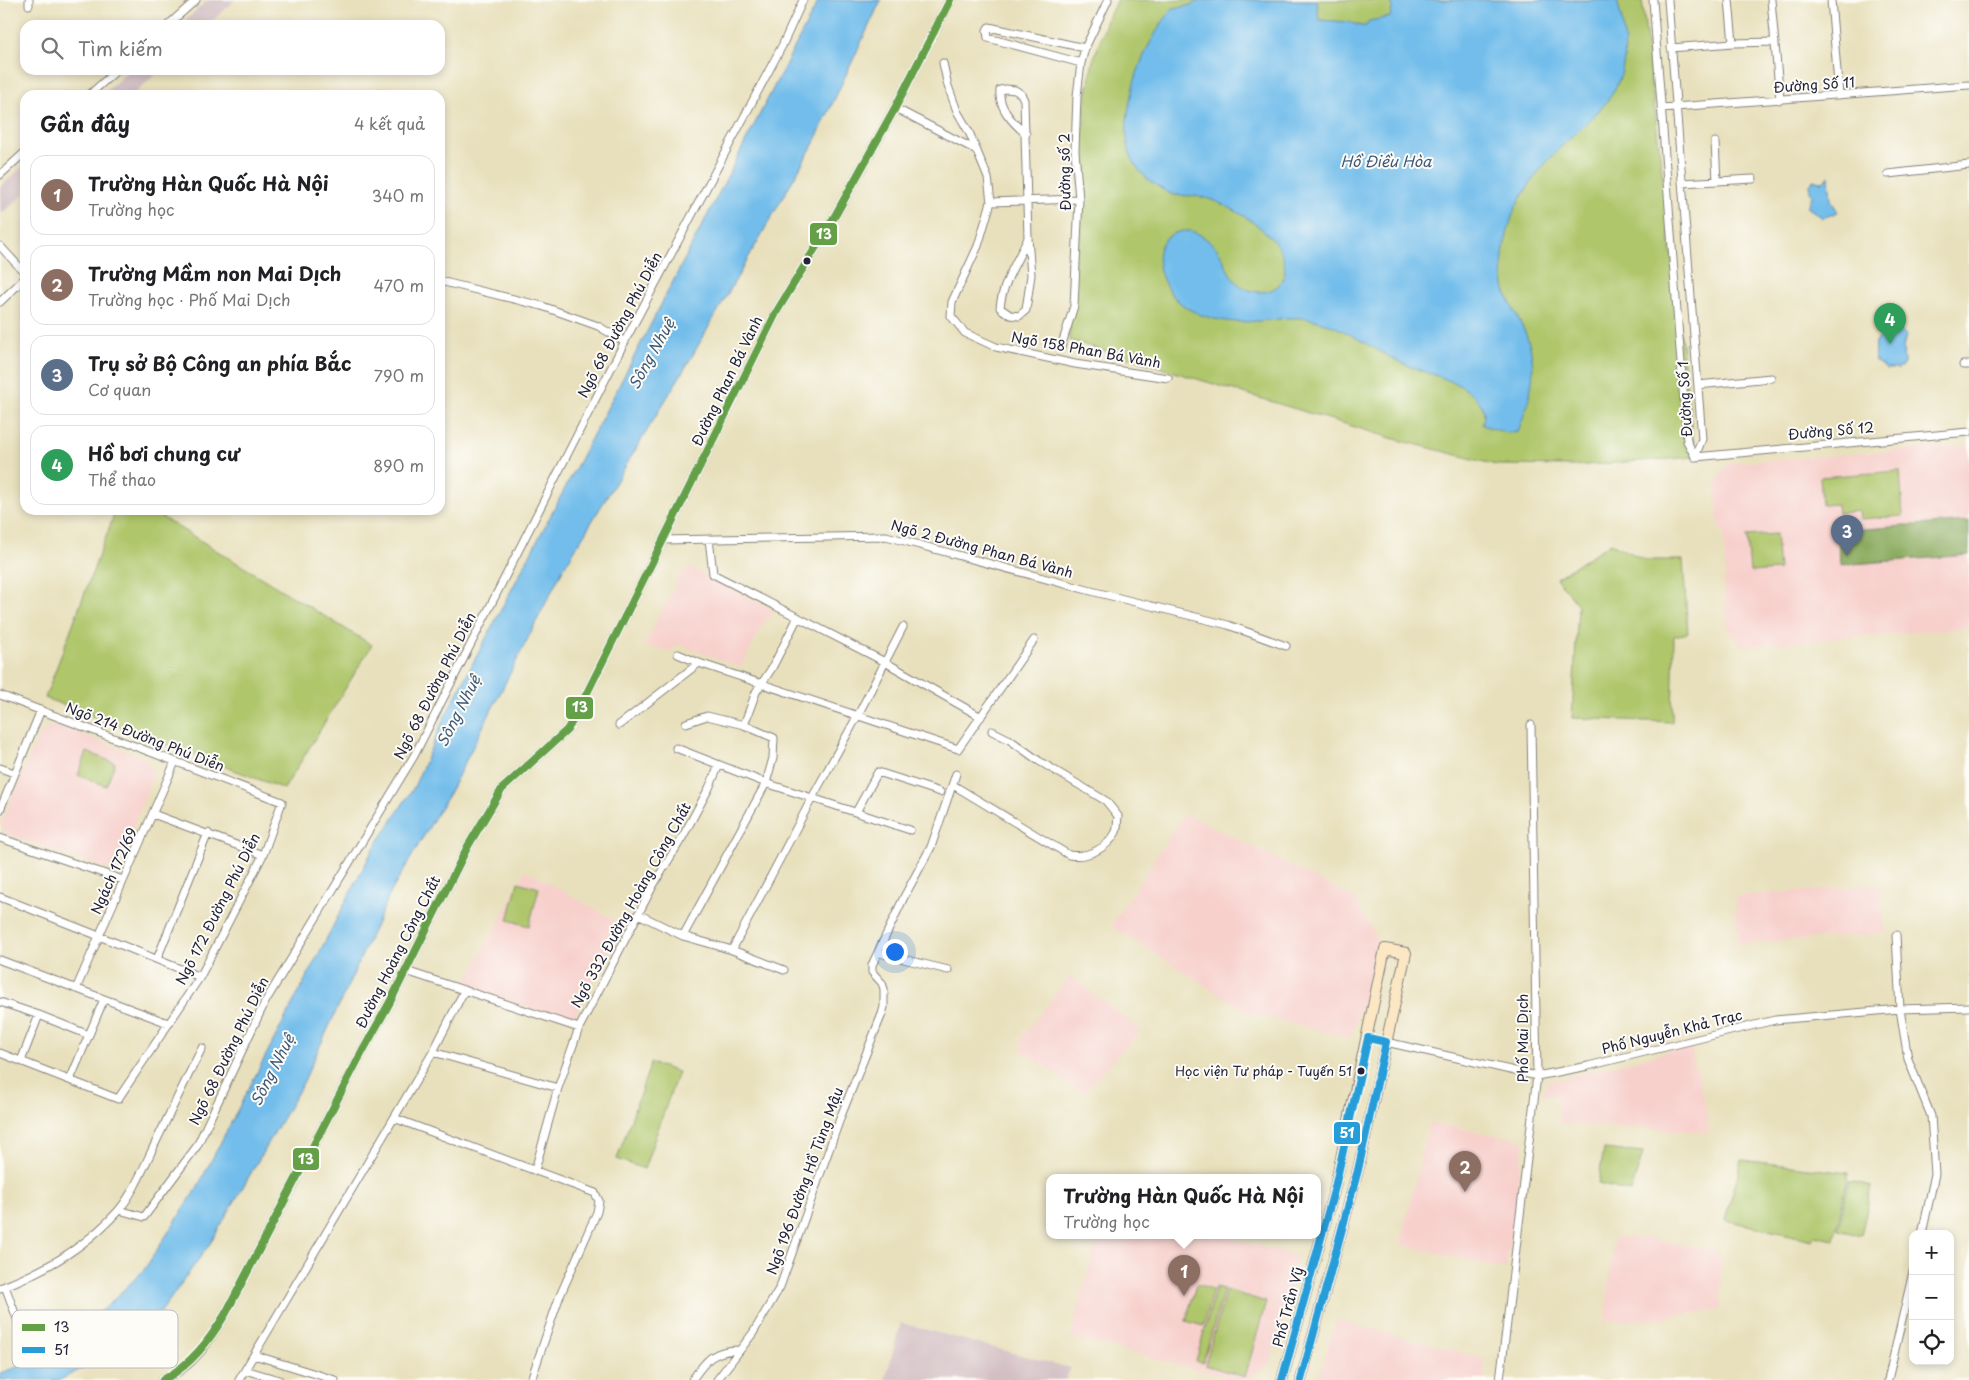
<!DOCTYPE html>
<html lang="vi">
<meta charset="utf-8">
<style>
:root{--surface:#fff;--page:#f2f2f2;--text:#202124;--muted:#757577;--line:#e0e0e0;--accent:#0b8043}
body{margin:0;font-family:"Playpen Sans",sans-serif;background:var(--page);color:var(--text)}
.controls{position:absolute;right:15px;bottom:15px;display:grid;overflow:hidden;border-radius:10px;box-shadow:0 2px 8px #0003}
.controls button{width:45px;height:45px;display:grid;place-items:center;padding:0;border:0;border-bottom:1px solid var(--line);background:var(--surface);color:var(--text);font:25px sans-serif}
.you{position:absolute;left:894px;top:951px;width:18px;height:18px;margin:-12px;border:4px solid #fff;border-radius:50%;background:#1a73e8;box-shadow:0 0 0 8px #1a73e833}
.badge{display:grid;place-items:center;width:32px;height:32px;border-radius:50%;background:var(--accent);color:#fff;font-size:16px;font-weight:700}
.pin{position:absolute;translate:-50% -41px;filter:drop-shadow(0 1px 2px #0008)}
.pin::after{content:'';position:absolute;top:26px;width:18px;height:15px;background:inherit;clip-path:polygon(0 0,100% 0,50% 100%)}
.popup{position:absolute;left:1046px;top:1174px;width:275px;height:65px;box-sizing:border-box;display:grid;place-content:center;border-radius:10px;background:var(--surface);filter:drop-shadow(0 1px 4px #0005);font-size:16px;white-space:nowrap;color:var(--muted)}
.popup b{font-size:19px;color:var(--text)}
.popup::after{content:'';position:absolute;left:50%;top:100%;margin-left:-10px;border:10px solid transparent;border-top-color:var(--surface)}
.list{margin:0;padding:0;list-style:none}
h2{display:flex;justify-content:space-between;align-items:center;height:65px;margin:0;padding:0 20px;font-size:21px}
h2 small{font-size:16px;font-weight:400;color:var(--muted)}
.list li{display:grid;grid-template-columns:32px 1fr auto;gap:15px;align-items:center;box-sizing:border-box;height:80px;margin:0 10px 10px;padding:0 10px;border:1px solid var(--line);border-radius:15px}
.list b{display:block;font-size:19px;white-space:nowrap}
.list p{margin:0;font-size:16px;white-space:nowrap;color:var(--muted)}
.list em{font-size:16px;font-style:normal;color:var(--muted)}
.icon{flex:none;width:28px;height:28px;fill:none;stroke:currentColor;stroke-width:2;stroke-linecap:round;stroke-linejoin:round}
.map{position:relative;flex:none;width:1969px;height:1380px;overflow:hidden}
.search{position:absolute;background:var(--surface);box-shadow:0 2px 8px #0003;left:20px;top:20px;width:425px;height:55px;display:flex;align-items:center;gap:12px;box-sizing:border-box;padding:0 18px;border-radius:15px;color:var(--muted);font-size:19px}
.panel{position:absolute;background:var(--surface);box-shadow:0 2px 8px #0003;left:20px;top:90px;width:425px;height:425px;border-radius:15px}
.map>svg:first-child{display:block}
.built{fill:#f7d0cc}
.industrial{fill:#d2bec3}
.green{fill:#afc66a;stroke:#687452}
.forest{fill:#8bab5e;stroke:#56664c}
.water{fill:#72bdeb;stroke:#4a7093}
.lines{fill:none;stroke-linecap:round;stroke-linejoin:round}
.minor-casing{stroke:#85817c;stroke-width:9}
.tertiary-casing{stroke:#85817c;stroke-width:11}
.secondary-casing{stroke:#85817c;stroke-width:12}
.minor{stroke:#fff;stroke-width:7}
.tertiary{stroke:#fff;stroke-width:9}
.secondary{stroke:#fbe7c3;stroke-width:10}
.bus-1-casing{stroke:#fdfcf7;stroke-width:11}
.bus-2-casing{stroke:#fdfcf7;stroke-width:11}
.bus-1{stroke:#65a049;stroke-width:8}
.bus-2{stroke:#269cd8;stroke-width:8}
.bus-dot{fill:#22223b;stroke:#fdfcf7;stroke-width:2}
.labels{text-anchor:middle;stroke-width:4;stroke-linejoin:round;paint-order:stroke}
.bus-label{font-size:13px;fill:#22223b;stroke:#fdfcf7;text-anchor:end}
.street-label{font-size:14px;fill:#22223b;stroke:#fdfcf7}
.water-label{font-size:15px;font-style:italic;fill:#3e5879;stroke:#fdfcf7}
.key{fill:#fdfcf7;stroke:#bbbbbf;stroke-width:1}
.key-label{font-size:14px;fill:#22223b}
.line-badge{stroke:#fdfcf7;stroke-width:2}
.badge-label{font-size:14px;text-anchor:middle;font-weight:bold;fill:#fff}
</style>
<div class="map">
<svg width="1969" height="1380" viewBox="0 0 1969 1380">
<rect width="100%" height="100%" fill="#fdfcf7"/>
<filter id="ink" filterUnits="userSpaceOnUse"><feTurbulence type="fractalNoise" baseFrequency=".02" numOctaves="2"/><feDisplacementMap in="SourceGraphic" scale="10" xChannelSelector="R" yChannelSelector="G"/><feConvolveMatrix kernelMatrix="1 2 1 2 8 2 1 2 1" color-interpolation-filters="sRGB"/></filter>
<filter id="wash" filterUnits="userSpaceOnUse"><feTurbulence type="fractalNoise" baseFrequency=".0096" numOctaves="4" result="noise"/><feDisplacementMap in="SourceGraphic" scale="20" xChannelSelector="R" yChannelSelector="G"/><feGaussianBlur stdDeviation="1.12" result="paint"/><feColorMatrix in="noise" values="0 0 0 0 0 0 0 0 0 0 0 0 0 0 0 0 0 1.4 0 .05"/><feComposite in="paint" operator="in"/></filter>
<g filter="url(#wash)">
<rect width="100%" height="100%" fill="#e8e0bc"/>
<path class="built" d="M1969 445V628L1743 646 1728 631 1723 582 1726 578 1723 531 1719 528 1715 484 1729 463Z
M690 567 774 611 770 618 767 617 741 667 677 644 672 652 644 646 683 570 687 572Z
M55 724 145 758 154 773 119 864 107 869 6 834 1 823 40 734Z
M1185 813 1354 898 1382 948 1350 1038 1249 1013 1111 926Z
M526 870 623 925 571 1022 464 986Z
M1881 885 1885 933 1738 944 1735 896Z
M1070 976 1141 1030 1083 1093 1021 1050V1038Z
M1690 1046 1707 1112 1709 1132 1559 1123 1557 1095 1540 1094 1549 1082Z
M1429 1123 1524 1140 1506 1269 1400 1244Z
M1098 1235H1218L1298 1256 1271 1362 1248 1380H1238L1070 1337Z
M1614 1238H1648L1720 1252 1721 1309 1648 1319 1605 1322Z
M1336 1320 1485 1359 1484 1380H1320L1319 1376Z"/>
<path class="industrial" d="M208 0H235L208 25H180Z
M130 70H160L133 95H102Z
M25 165V193L0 215V187Z
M901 1323 1070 1368 1066 1380H885Z"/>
<path class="green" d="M1117 0H1642L1695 457 1573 466 1496 465 1391 438 1069 340 1084 110 1093 61 1107 20Z
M1900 471 1903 516 1860 519 1859 511 1838 513 1837 504 1822 505 1820 477Z
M116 510H150L372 645 284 789 45 698Z
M1776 534 1779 570 1750 572 1747 536Z
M1611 543 1645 560H1683L1688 633 1674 636 1672 722 1572 718 1578 605 1556 578Z
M87 752 115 763 106 786 78 775Z
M518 882 539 888 529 926 508 920Z
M651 1063 678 1072 644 1169 617 1159Z
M1604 1149 1643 1153 1631 1192 1598 1184Z
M1742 1160 1849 1173 1834 1240 1814 1236 1812 1240 1725 1220Z
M1849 1181 1872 1186 1861 1235 1838 1230Z
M1196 1284 1213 1289 1203 1326 1186 1321Z
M1216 1287 1224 1289 1203 1363 1196 1361Z
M1226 1290 1266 1302 1245 1377 1205 1365Z"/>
<path class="forest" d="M1969 521V555L1840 565 1838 531Z"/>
<path class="water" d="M819 0H881L814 143 691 358 562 571 452 788 392 890 303 1083 211 1242 143 1337 60 1380H0V1373L20 1366 104 1309 144 1270 197 1188 372 851 414 787 445 716 612 399Z
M1202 0H1317L1318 14 1320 20 1349 22 1361 26H1366L1369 21 1390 17 1392 9V0H1617C1648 110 1578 111 1530 184 1524 193 1517 203 1513 214 1505 239 1497 269 1507 295 1513 312 1524 326 1529 343 1538 375 1529 402 1518 432L1507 433 1482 425C1486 415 1484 407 1477 399 1458 378 1424 374 1400 362 1372 349 1346 328 1315 320 1296 315 1277 320 1258 321 1231 324 1199 320 1178 301 1160 286 1146 243 1175 233 1181 231 1188 230 1194 232 1202 235 1211 242 1217 249 1223 256 1225 266 1230 274 1238 288 1256 296 1271 290 1276 288 1282 283 1284 277 1286 271 1284 260 1282 254 1271 229 1227 203 1202 197 1193 195 1183 196 1174 195 1167 193 1162 189 1157 186 1127 167 1123 139 1129 107 1134 71 1150 37 1173 8L1191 5Z
M1829 176 1831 200 1838 212 1823 218 1807 207 1812 196C1809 189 1808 185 1813 180L1822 182Z
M1898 327 1906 335 1903 348 1904 363 1899 369H1886L1875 361 1876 341C1883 334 1890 333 1898 327Z"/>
</g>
<g filter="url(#ink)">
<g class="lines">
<g class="minor-casing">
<path id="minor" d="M1653 0 1687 441 1695 457
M1668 0 1702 439 1695 457
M1729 0 1733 43
M1771 0 1780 100
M1831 0 1839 95
M29 5V0
M168 25 196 0
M1671 48 1733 43 1775 42
M943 63 948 86 957 111 969 132 988 178 991 202 978 246 952 302 951 316 965 333 996 347 1075 364 1168 378
M1081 63 988 38 987 30 989 27 1085 48
M89 95 117 70
M895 108 976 150
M1661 108 1969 85
M1026 134C1013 123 998 108 1000 90L1006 89 1015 90 1021 94 1024 100 1028 238 1031 275 1026 310 1019 316 1010 315 1000 308C1002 283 1018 260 1028 238
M1715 142 1717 181
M1888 174 1969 165
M0 175 25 152
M1682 183 1753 179
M991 202 1079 199
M0 246 25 273
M440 281 542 306 598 326 625 342
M0 302 25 278
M1061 347 1074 306 1079 199 1075 151 1077 96 1081 63 1085 48 1108 0
M1963 365H1969
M1698 385 1771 378
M1695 457 1969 432
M709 539 713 574 885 662 981 717
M663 540 886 536 1095 592 1228 625 1286 646
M678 654 699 663 958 749 1034 640
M0 695 282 802 263 855 200 977 118 1099 0 1053
M619 725 699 663
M744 725 756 692 772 668 798 617
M676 748 766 783 910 830
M0 768 14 773
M953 785 1069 855C1087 858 1107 849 1116 832 1118 827 1117 821 1118 816L1106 801 1039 761 1010 740 992 731
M0 810 41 710
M856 812 878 772 940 792
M153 814 263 855
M0 838 123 880
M0 897 99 936 200 977
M638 914 683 936 732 950 784 970
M1896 935 1900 1009 1908 1059 1931 1116 1935 1174 1922 1234
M683 936 766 783 773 758 774 738 744 725 707 716 686 723
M732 950 812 798 858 715 903 627
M879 953 948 970
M157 959 208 833
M0 960 168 1023
M406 971 579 1028
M76 989 175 762
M0 1002 39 1015 89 1035
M1386 1042 1537 1076 1588 1066 1775 1020 1900 1009 1969 1007
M433 1052 558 1088
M21 1061 39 1015
M70 1080 104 999
M394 1118 595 1193 599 1201 597 1212 559 1298 531 1380
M535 1170 558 1088 579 1028 654 884 682 838 709 788 719 765
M119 1210 144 1217 197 1146 265 1002 414 756 627 337 782 46 803 0
M5 1286 31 1357
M0 1288C45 1271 86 1247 118 1211 133 1194 143 1169 153 1148 169 1115 185 1081 202 1048
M254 1355 335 1380
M245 1370 279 1380
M239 1380 433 1052 464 991
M692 1380C706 1360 713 1350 739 1350
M717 1380 753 1333 780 1287 841 1116 882 1014 884 1007V989L882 983 872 972V965L904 897 931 847 956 774
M1500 1380 1537 1076 1531 725
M1888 1380 1913 1272"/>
</g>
<g class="tertiary-casing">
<path id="tertiary" d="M163 1380C194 1365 208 1342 226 1313L361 1054 390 1002 468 846 502 789 567 730 577 713 777 311 836 214 895 108 950 0"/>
</g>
<g class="secondary-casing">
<path id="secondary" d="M1282 1380 1335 1187 1385 949 1406 953 1358 1170 1301 1380"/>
</g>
<use href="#minor" class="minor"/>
<use href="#tertiary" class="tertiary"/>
<use href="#secondary" class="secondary"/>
<g class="bus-1-casing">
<path id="bus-1" d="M163 1380C192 1364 209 1341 226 1313L361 1054 390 1002 468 846 502 789 567 730 577 713 777 311 836 214 895 108 950 0"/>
</g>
<g class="bus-2-casing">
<path id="bus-2" d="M1282 1380 1335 1187 1368 1038 1386 1042 1358 1170 1301 1380"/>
</g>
<use href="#bus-1" class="bus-1"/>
<use href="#bus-2" class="bus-2"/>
</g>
</g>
<g class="bus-dot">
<circle cx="807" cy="261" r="4.5"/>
<circle cx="1361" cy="1071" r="4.5"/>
</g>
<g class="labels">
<g class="bus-label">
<text x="1352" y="1076">Học viện Tư pháp - Tuyến 51</text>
</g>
<g class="street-label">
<text transform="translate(1814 85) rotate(-4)" y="5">Đường Số 11</text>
<text transform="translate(1065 172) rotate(-91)" y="5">Đường số 2</text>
<text transform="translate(620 325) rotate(-62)" y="5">Ngõ 68 Đường Phú Diễn</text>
<text transform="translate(1086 350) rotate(10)" y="5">Ngõ 158 Phan Bá Vành</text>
<text transform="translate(727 381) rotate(-64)" y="5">Đường Phan Bá Vành</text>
<text transform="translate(1685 399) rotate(-93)" y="5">Đường Số 1</text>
<text transform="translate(1831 431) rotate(-5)" y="5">Đường Số 12</text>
<text transform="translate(982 549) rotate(15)" y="5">Ngõ 2 Đường Phan Bá Vành</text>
<text transform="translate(435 686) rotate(-63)" y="5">Ngõ 68 Đường Phú Diễn</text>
<text transform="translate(145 737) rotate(21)" y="5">Ngõ 214 Đường Phú Diễn</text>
<text transform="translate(114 871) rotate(-66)" y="5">Ngách 172/69</text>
<text transform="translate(631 905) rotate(-61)" y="5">Ngõ 332 Đường Hoàng Công Chất</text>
<text transform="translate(218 909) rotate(-63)" y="5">Ngõ 172 Đường Phú Diễn</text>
<text transform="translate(398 952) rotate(-63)" y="5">Đường Hoàng Công Chất</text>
<text transform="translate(1672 1032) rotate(-14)" y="5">Phố Nguyễn Khả Trạc</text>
<text transform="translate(1523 1038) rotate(-90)" y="5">Phố Mai Dịch</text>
<text transform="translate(229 1051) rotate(-64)" y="5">Ngõ 68 Đường Phú Diễn</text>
<text transform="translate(805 1181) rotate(-70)" y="5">Ngõ 196 Đường Hồ Tùng Mậu</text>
<text transform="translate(1288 1307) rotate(-75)" y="5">Phố Trần Vỹ</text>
</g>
<g class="water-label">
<text x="1386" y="167">Hồ Điều Hòa</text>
<text transform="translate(652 354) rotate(-61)" y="5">Sông Nhuệ</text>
<text transform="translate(459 711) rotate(-63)" y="5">Sông Nhuệ</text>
<text transform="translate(273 1070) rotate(-63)" y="5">Sông Nhuệ</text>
</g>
</g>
<rect x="12" y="1310" width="166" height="58" rx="8" class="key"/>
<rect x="22" y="1324" width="23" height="7" fill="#65a049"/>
<rect x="22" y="1347" width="23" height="6" fill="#269cd8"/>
<g class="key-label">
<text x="54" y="1332">13</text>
<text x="54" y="1355">51</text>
</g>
<g class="line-badge">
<rect x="809" y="222" width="29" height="24" rx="5" fill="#65a049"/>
<rect x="565" y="696" width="29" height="24" rx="5" fill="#65a049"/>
<rect x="1333" y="1121" width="28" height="24" rx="5" fill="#269cd8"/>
<rect x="292" y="1147" width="28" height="24" rx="5" fill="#65a049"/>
</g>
<g class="badge-label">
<text x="824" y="239">13</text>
<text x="580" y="712">13</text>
<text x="1347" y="1138">51</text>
<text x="306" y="1164">13</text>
</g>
</svg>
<div class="controls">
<button>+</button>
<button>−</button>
<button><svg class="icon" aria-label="locate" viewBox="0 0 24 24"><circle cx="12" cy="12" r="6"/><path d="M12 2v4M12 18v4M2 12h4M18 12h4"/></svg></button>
</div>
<div class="you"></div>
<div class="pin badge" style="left:1184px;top:1296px;background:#8d6e63">1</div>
<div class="popup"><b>Trường Hàn Quốc Hà Nội</b>Trường học</div>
<div class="pin badge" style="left:1465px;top:1192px;background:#8d6e63">2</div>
<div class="pin badge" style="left:1847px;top:556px;background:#5c6f8a">3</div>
<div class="pin badge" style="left:1890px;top:344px;background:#2e9e5b">4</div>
<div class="search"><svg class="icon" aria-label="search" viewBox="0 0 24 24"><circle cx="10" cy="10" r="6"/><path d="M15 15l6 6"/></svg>Tìm kiếm</div>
<section class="panel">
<h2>Gần đây<small>4 kết quả</small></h2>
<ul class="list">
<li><span class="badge" style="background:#8d6e63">1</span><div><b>Trường Hàn Quốc Hà Nội</b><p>Trường học</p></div><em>340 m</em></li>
<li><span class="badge" style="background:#8d6e63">2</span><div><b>Trường Mầm non Mai Dịch</b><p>Trường học · Phố Mai Dịch</p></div><em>470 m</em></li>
<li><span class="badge" style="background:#5c6f8a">3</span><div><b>Trụ sở Bộ Công an phía Bắc</b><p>Cơ quan</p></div><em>790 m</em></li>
<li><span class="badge" style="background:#2e9e5b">4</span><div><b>Hồ bơi chung cư</b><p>Thể thao</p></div><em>890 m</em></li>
</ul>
</section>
</div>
